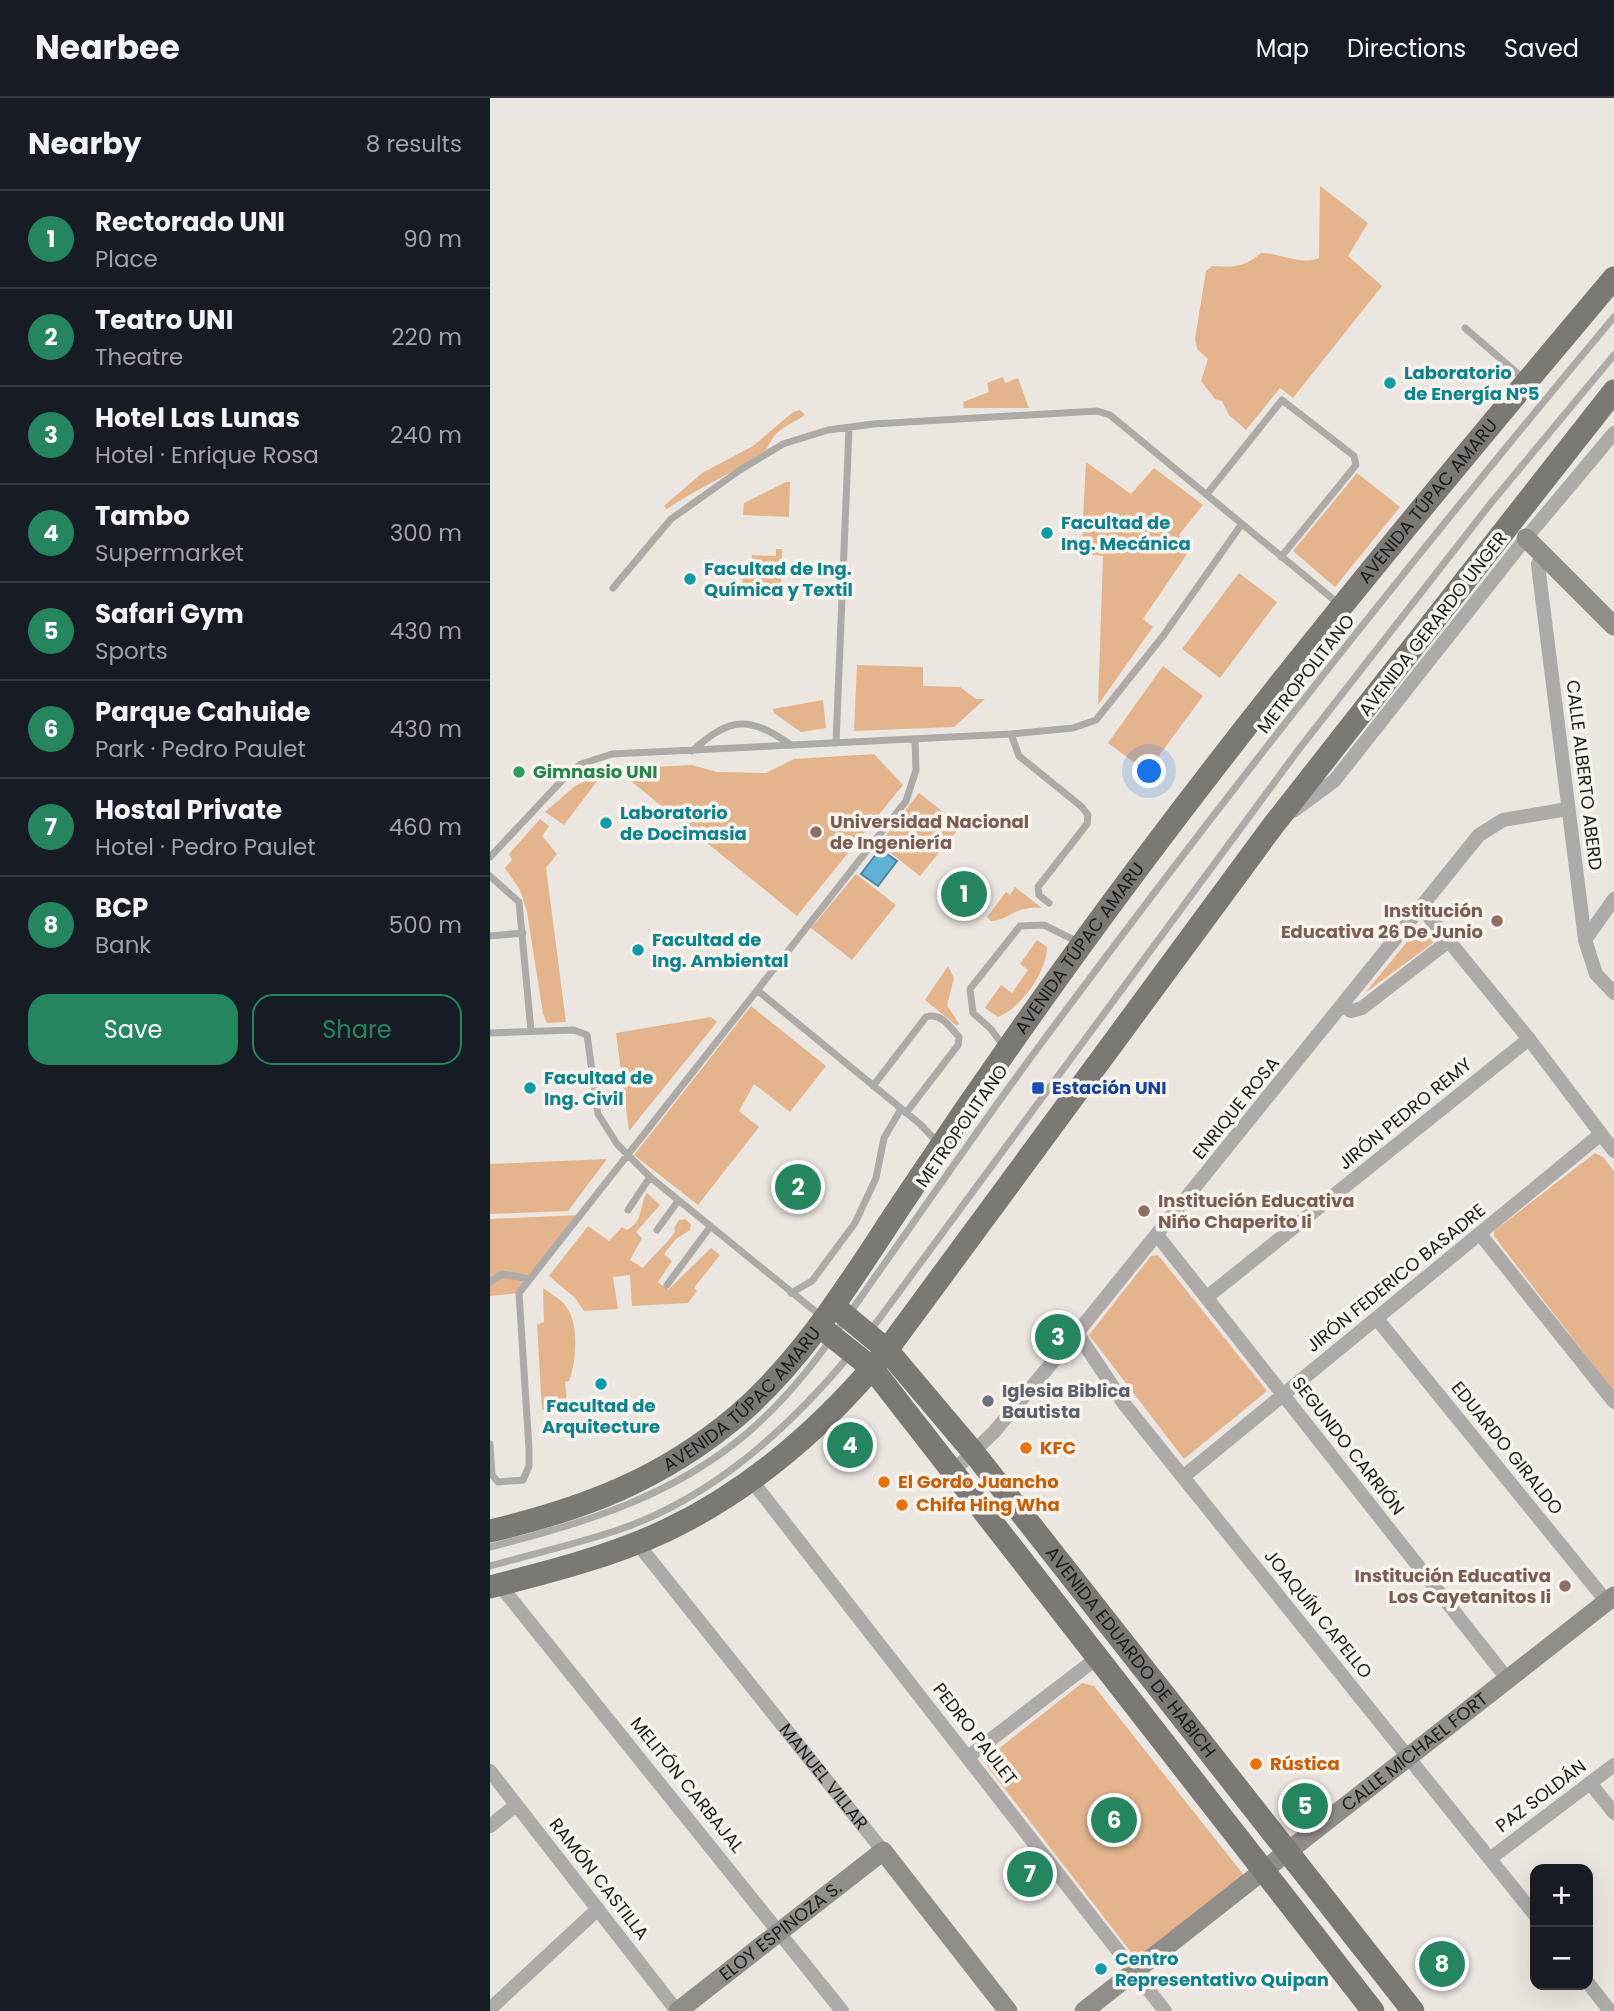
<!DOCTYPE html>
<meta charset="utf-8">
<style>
:root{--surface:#171b24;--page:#242831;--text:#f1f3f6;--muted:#9ea1a6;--line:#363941;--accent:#25855e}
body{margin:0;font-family:Poppins,sans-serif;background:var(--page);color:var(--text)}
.controls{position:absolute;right:21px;bottom:21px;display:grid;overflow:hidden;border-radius:14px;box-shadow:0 7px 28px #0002}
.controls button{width:63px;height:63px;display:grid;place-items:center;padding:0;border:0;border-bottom:2px solid var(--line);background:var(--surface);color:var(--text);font:35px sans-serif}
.you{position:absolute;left:660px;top:674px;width:24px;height:24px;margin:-18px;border:5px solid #fff;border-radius:50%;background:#1a73e8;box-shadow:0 0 0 10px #1a73e833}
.badge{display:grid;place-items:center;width:46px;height:46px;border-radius:50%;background:var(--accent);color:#fff;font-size:23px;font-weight:700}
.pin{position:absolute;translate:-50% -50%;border:4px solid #fff;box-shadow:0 2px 7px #0006}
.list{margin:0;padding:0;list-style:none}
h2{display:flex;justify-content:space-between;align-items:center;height:91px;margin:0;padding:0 28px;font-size:30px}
h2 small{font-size:23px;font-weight:400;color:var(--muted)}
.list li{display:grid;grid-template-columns:46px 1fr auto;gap:21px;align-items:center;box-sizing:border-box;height:98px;padding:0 28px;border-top:2px solid var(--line)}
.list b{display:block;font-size:26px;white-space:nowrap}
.list p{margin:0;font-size:23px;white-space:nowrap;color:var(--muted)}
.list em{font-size:23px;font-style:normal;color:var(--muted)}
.actions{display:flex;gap:14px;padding:21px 28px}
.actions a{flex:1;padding:16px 0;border:2px solid var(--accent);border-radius:21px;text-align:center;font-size:24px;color:var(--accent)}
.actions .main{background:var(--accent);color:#fff}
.map{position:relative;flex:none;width:1124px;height:1913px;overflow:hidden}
header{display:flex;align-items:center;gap:42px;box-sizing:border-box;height:98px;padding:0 35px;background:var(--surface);border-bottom:2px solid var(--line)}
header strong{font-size:33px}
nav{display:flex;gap:38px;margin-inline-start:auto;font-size:24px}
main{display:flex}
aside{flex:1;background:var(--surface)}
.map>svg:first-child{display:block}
.green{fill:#e4b58d}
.water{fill:#61b3d5;stroke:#4d859d;stroke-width:2}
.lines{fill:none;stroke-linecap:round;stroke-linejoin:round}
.lane{stroke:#adaaa8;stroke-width:7}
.street{stroke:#adaaa8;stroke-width:14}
.secondary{stroke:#918d89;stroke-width:19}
.primary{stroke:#7c7874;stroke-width:23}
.culture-dot{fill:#0f9aa8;stroke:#f9f3ee;stroke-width:2.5}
.leisure-dot{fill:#2e9e5b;stroke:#f9f3ee;stroke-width:2.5}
.education-dot{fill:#8d6e63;stroke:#f9f3ee;stroke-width:2.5}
.transit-dot{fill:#1a4fb4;stroke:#f9f3ee;stroke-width:2.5}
.worship-dot{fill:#6b7280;stroke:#f9f3ee;stroke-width:2.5}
.food-dot{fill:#e8710a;stroke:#f9f3ee;stroke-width:2.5}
.labels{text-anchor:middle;stroke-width:7;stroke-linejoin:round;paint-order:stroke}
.culture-label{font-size:18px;font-weight:bold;fill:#0d838f;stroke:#f9f3ee;text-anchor:start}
.street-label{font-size:18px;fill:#1d1b19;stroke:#f9f3ee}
.leisure-label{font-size:18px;font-weight:bold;fill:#27864d;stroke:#f9f3ee;text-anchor:start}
.education-label{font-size:18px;font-weight:bold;fill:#785e54;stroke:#f9f3ee;text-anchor:start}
.transit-label{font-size:18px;font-weight:bold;fill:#164399;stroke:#f9f3ee;text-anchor:start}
.worship-label{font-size:18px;font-weight:bold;fill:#5b616d;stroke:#f9f3ee;text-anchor:start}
.food-label{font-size:18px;font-weight:bold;fill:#c56008;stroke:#f9f3ee;text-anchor:start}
</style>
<header>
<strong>Nearbee</strong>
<nav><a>Map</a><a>Directions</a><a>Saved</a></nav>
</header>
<main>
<aside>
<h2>Nearby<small>8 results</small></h2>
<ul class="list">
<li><span class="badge">1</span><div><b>Rectorado UNI</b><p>Place</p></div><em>90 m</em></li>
<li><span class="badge">2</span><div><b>Teatro UNI</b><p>Theatre</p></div><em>220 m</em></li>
<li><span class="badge">3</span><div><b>Hotel Las Lunas</b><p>Hotel · Enrique Rosa</p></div><em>240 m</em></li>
<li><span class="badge">4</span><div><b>Tambo</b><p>Supermarket</p></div><em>300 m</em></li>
<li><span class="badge">5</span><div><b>Safari Gym</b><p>Sports</p></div><em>430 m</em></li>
<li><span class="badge">6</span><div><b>Parque Cahuide</b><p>Park · Pedro Paulet</p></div><em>430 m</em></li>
<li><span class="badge">7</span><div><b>Hostal Private</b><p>Hotel · Pedro Paulet</p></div><em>460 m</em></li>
<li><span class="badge">8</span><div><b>BCP</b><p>Bank</p></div><em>500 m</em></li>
</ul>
<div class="actions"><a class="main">Save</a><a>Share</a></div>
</aside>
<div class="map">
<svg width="1124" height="1913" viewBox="0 0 1124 1913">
<rect width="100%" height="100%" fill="#ece6e0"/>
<path class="green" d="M830 88 878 125 858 158 892 188 803 300 790 290 756 332 739 317 732 303 725 301 711 283 718 261 707 251 705 241 716 173 722 168C743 169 754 170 771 155 791 155 811 168 829 160Z
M513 279 515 285 528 280 539 310H474L473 304 499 294 497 285Z
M310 312 315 317C306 323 295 328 287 335 280 341 280 350 271 356 240 377 207 390 177 411L174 408 212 375 263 348 303 314Z
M596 364 641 396 664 370 713 407 689 437 701 450 653 521 663 529 608 607 613 458 591 456Z
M867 375 910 409 845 489 803 453Z
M296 384H300L299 419 253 417 254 405Z
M286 451H292L291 488 252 487 253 470H261L262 457 286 458Z
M749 475 787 504 730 580 692 551Z
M367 567 433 569V588L470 589 486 601H495L464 629 364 633Z
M673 568 713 598 657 674 618 645Z
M333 602 336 630 311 634 284 615 283 611Z
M384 656 413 687 307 818 126 671 202 667 227 674 276 675 304 661Z
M114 674 74 727 55 714 85 688Z
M429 695 471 728 430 778 389 746Z
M50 721 59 728 52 738 67 756 56 770 76 924 57 925 53 916 37 814 30 792 15 770 22 762 19 756Z
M366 776 406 807 362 862 321 830Z
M525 789 552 810C523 807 520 823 501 823L497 819 516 794 520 797Z
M925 834 942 838 943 845 875 895Z
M547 842 557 849C557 874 531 910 508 919L495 910 511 887 522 895 538 872 530 866Z
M458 868 464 880 457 907 469 926 467 928 435 902Z
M261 908 336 968 300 1014 264 986 249 1013 269 1029 208 1107 144 1057Z
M221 919 227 924 139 1033 126 935Z
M1105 1055 1113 1059 1124 1073V1294L1004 1138V1133Z
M117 1061 78 1113 0 1116V1066Z
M157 1095 170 1107 146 1134 152 1140 140 1162 153 1170C164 1156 175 1148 185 1134L184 1130 189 1122 195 1121 201 1126 200 1132 186 1141 174 1156 182 1163 168 1184 178 1192 221 1150 230 1157 204 1190 207 1193 198 1205 142 1208 140 1177 123 1179 128 1211 94 1213 85 1200 59 1178 98 1128 119 1143 132 1129 137 1132C154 1123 149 1108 157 1095Z
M91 1117 29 1195 0 1198V1121Z
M668 1157 777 1293 694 1361 599 1237 661 1158Z
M53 1190C60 1195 70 1201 75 1207 91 1226 85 1269 79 1283L75 1284 77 1306H73V1310L52 1312 47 1227 54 1224Z
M592 1585 604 1588 753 1776 750 1783 653 1860 644 1858 497 1668 498 1659Z"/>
<path class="water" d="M390 751 407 763 388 788 371 776Z"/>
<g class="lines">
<path class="lane" d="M975 230 1034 281
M717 396 792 302 864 358 866 367 791 459
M123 490 181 421 250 372 293 346 338 332 383 326 607 313 620 317 849 506
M521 636 529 658 592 709 598 717 597 726 548 789 549 797 559 805
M346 645 359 331
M202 653C241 618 259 618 301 647
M0 759 78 676 91 666 122 656 521 636 583 630 606 622 673 538 751 427
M0 778 29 804 41 933
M0 838 33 835
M267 892 430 1026 448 1045
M0 935 84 932 97 937 108 1016 127 1046 160 1079 331 1218
M514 949 501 931 483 915 480 891 530 828 554 827 588 844
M383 988 436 919C451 914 460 929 469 939L468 947 416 1015
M138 1112 160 1079
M167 1132 188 1103
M0 1184 12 1176 40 1181
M177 1187 220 1129
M301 1195 322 1183 365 1125 386 1080 394 1040 411 1011
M381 1232 806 655 1001 405 1124 257
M0 1346 2 1377 8 1384 33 1382 39 1368V1351L29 1195 416 703 426 672 425 641
M0 1449C92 1426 181 1399 255 1337 311 1290 348 1231 390 1172 444 1096 497 1018 553 943 736 696 927 455 1124 219
M0 1468C43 1456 86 1446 128 1432 222 1400 297 1332 359 1258"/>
<g class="street">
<path d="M1053 455 1048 466 1049 475 1095 842 1106 876 1124 895"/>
<path d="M803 713 844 683 1036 440 1124 335"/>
<path d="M931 809 1039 941 1124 1053"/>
<path d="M1095 842 1124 801"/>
<path d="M853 908 861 913 872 910 960 842"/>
<path d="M990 1136 1124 1304"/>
<path d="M667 1137 1019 1583"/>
<path d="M717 1199 1039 941"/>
<path d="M887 1221 1117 1504"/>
<path d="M587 1235 635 1307 1045 1817"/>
<path d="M463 1373 504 1334 587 1235 989 737 1013 722 1078 711"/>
<path d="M693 1379 1111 1036"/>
<path d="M262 1383 675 1913"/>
<path id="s1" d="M147 1445 393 1753"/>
<path d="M9 1486 352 1913"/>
<path d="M478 1659 607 1560"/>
<path d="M0 1673 187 1913"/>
<path d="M1100 1685 1124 1715"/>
<path d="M0 1728 26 1707"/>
<path d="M1001 1760 1124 1667"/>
<path d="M1098 1885 1120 1913"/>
<path d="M0 1911 108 1811"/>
</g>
<g class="secondary">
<path d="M1036 440 1124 528"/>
<path id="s2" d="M188 1913 393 1753 518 1913"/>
<path id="s3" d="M594 1913 1124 1498"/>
</g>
<g class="primary">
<path id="s4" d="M344 1208 397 1252 484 1355 923 1913"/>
<path d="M329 1228 382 1270 883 1913"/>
<path id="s5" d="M0 1433C94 1411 172 1381 247 1318 317 1258 364 1177 415 1101 472 1015 531 930 592 846 759 616 941 397 1124 180"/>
<path d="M0 1489C59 1474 122 1458 177 1432 263 1391 338 1325 397 1252L782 729 1124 293"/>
</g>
</g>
<g class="culture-dot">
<circle cx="900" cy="285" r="7"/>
<circle cx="557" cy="435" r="7"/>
<circle cx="200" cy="481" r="7"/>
<circle cx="116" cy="725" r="7"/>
<circle cx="148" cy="852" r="7"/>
<circle cx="40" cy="990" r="7"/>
<circle cx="111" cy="1286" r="7"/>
<circle cx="611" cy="1871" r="7"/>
</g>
<circle class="leisure-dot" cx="29" cy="674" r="7"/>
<g class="education-dot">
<circle cx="326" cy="734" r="7"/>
<circle cx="1007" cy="823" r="7"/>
<circle cx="654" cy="1113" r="7"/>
<circle cx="1075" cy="1488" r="7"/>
</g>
<rect class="transit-dot" x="541" y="983" width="14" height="14" rx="3.5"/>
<circle class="worship-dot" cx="498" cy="1303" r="7"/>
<g class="food-dot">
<circle cx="536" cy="1350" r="7"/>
<circle cx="394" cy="1384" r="7"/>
<circle cx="412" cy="1407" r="7"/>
<circle cx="766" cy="1666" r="7"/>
</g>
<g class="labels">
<g class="culture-label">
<text x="914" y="281">Laboratorio<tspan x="914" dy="21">de Energía N°5</tspan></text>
<text x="571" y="431">Facultad de<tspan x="571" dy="21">Ing. Mecánica</tspan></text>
<text x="214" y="477">Facultad de Ing.<tspan x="214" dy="21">Química y Textil</tspan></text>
<text x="130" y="721">Laboratorio<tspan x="130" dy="21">de Docimasia</tspan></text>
<text x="162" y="848">Facultad de<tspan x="162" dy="21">Ing. Ambiental</tspan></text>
<text x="54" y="986">Facultad de<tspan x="54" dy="21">Ing. Civil</tspan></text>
<text x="111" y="1314" text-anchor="middle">Facultad de<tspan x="111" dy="21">Arquitecture</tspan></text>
<text x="625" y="1867">Centro<tspan x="625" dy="21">Representativo Quipan</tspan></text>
</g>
<g class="street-label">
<text dy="6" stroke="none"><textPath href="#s5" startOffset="1423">AVENIDA TÚPAC AMARU</textPath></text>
<text transform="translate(943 526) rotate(-52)" y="6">AVENIDA GERARDO UNGER</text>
<text transform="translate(816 576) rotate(-52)" y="6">METROPOLITANO</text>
<text transform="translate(1094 677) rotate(83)" y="6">CALLE ALBERTO ABERD</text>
<text dy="6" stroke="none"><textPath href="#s5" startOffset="856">AVENIDA TÚPAC AMARU</textPath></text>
<text transform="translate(746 1010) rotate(-51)" y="6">ENRIQUE ROSA</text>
<text transform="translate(915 1016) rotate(-39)" y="6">JIRÓN PEDRO REMY</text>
<text transform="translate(472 1028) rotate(-55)" y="6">METROPOLITANO</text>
<text transform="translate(906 1180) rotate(-39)" y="6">JIRÓN FEDERICO BASADRE</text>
<text dy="6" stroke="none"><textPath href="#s5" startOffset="290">AVENIDA TÚPAC AMARU</textPath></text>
<text transform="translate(858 1348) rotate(52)" y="6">SEGUNDO CARRIÓN</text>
<text transform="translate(1017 1350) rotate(51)" y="6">EDUARDO GIRALDO</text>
<text transform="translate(828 1516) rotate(51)" y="6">JOAQUÍN CAPELLO</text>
<text dy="6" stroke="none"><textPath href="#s4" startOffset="457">AVENIDA EDUARDO DE HABICH</textPath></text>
<text transform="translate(485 1636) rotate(52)" y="6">PEDRO PAULET</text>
<text dy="6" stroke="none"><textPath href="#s3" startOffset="420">CALLE MICHAEL FORT</textPath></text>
<text dy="6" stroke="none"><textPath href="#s1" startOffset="299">MANUEL VILLAR</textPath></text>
<text transform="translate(197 1687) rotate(51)" y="6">MELITÓN CARBAJAL</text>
<text transform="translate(1051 1698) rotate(-37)" y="6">PAZ SOLDÁN</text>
<text transform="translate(109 1781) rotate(52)" y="6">RAMÓN CASTILLA</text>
<text dy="6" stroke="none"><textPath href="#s2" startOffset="130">ELOY ESPINOZA S.</textPath></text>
</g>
<g class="leisure-label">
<text x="43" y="680">Gimnasio UNI</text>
</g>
<g class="education-label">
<text x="340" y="730">Universidad Nacional<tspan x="340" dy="21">de Ingeniería</tspan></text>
<text x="993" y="819" text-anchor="end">Institución<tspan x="993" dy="21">Educativa 26 De Junio</tspan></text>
<text x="668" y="1109">Institución Educativa<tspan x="668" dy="21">Niño Chaperito Ii</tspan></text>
<text x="1061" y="1484" text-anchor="end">Institución Educativa<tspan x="1061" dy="21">Los Cayetanitos Ii</tspan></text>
</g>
<g class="transit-label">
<text x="562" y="996">Estación UNI</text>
</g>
<g class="worship-label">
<text x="512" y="1299">Iglesia Biblica<tspan x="512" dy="21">Bautista</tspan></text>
</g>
<g class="food-label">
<text x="550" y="1356">KFC</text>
<text x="408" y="1390">El Gordo Juancho</text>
<text x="426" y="1413">Chifa Hing Wha</text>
<text x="780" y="1672">Rústica</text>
</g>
</g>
</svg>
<div class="controls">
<button>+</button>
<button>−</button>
</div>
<div class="you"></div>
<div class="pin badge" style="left:474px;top:796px">1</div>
<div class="pin badge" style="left:308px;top:1089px">2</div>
<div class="pin badge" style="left:568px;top:1239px">3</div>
<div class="pin badge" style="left:360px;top:1347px">4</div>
<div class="pin badge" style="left:815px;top:1708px">5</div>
<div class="pin badge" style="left:624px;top:1722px">6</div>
<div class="pin badge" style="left:540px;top:1776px">7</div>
<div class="pin badge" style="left:952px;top:1866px">8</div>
</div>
</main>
